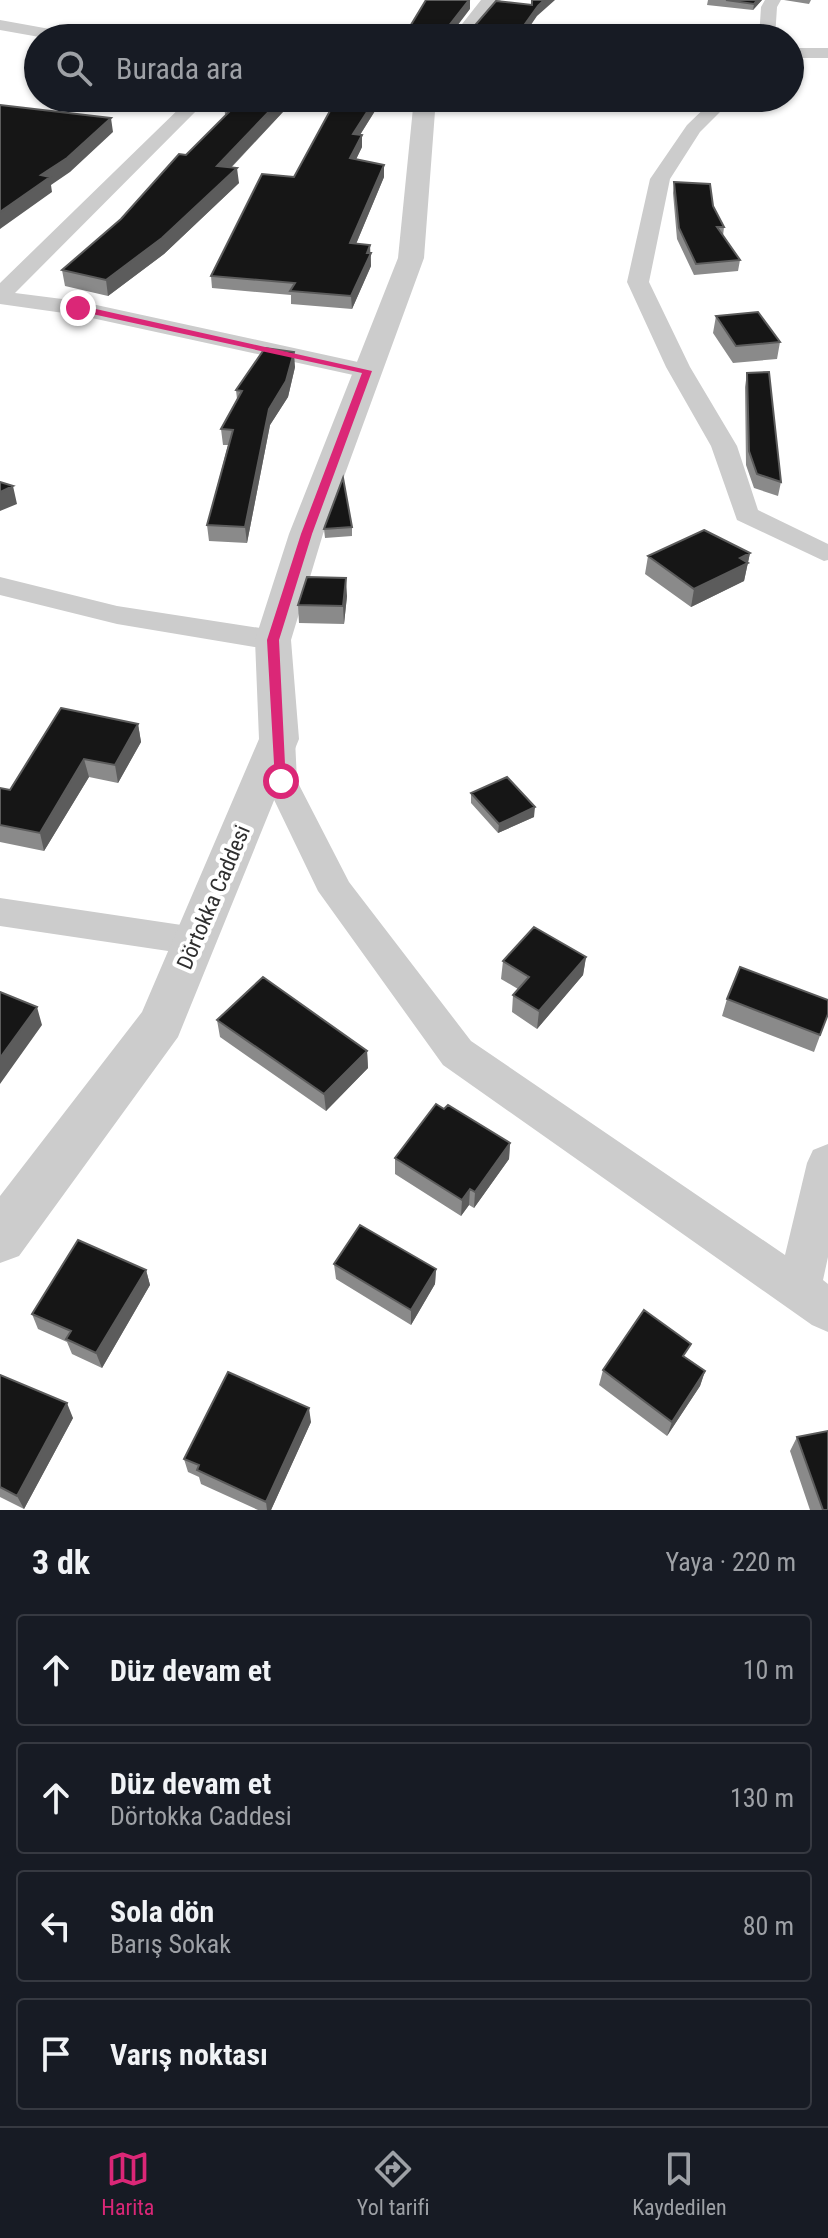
<!DOCTYPE html>
<html lang="tr">
<meta charset="utf-8">
<style>
:root{--surface:#171b24;--page:#20242c;--text:#f1f3f6;--muted:#9ea1a6;--line:#363941;--accent:#db2777}
body{margin:0;font-family:"Roboto Condensed",sans-serif;background:var(--page);color:var(--text)}
.stop{position:absolute;width:24px;height:24px;margin:-18px;border:6px solid #db2777;border-radius:50%;background:#fff}
.stop.end{background:#db2777;border-color:#fff;box-shadow:0 2px 8px #0008}
.list{margin:0;padding:0;list-style:none}
h2{display:flex;justify-content:space-between;align-items:center;height:104px;margin:0;padding:0 32px;font-size:34px}
h2 small{font-size:26px;font-weight:400;color:var(--muted)}
.list li{display:grid;grid-template-columns:52px 1fr auto;gap:24px;align-items:center;box-sizing:border-box;height:112px;margin:0 16px 16px;padding:0 16px;border:2px solid var(--line);border-radius:8px}
.list b{display:block;font-size:30px;white-space:nowrap}
.list p{margin:0;font-size:26px;white-space:nowrap;color:var(--muted)}
.list em{font-size:26px;font-style:normal;color:var(--muted)}
.icon{flex:none;width:44px;height:44px;fill:none;stroke:currentColor;stroke-width:2;stroke-linecap:round;stroke-linejoin:round}
.map{position:relative;flex:none;width:828px;height:1510px;overflow:hidden}
.search{position:absolute;background:var(--surface);box-shadow:0 2px 6px #0004;left:24px;right:24px;top:24px;height:88px;display:flex;align-items:center;gap:20px;box-sizing:border-box;padding:0 28px;border-radius:44px;color:var(--muted);font-size:30px}
.sheet{height:616px;background:var(--surface)}
nav{display:flex;justify-content:space-around;align-items:center;box-sizing:border-box;height:112px;border-top:2px solid var(--line);background:var(--surface);font-size:22px;color:var(--muted)}
nav a{display:grid;justify-items:center;gap:4px}
nav .on{color:var(--accent)}
.map>svg:first-child{display:block}
.lines{fill:none;stroke-linecap:round;stroke-linejoin:round}
.minor{fill:#ccc;fill-rule:evenodd}
.tertiary{fill:#ccc;fill-rule:evenodd}
.wall{fill:#8a8a8a}
.shaded-wall{fill:#5c5c5c}
.building{fill:#161616;stroke:#5c5c5c;stroke-width:2}
.route{fill:#db2777}
.labels{text-anchor:middle;stroke-width:8;stroke-linejoin:round;paint-order:stroke}
.street-label{font-size:22px;fill:#2f2f2f;stroke:#fff}
</style>
<div class="map">
<svg width="828" height="1510" viewBox="0 0 828 1510">
<rect width="100%" height="100%" fill="#fff"/>
<g class="lines">
<path class="minor" d="M765 0H781L777 7 775 38H759L761 7Z
M0 20 72 33 80 38H45L0 30Z
M790 48H828V58H790Z
M190 98H209L15 293 78 301 367 364 375 366 379 371 375 376 367 378 78 315 0 304V283Z
M715 98H734L700 132 670 179 649 282 690 367 737 446 758 510 828 544V560L824 561 737 520 711 446 666 367 627 282 650 179 687 125Z
M0 577 117 606 273 630 283 633 288 640 283 647 273 650 117 624 0 595Z
M279 728 290 731 295 739 297 781 349 882 471 1041 785 1255 807 1163 813 1150 828 1144V1257L823 1280 828 1284V1332L812 1325 443 1065 318 891 265 781 263 739 268 731Z
M0 898 195 927 208 931 213 941 208 951 195 955 0 926Z"/>
<path class="tertiary" d="M481 0H501L471 38H451Z
M414 98H436L424 258 323 534 291 640 299 739 178 1037 19 1256 0 1263V1196L142 1012 259 739 255 640 289 534 398 258Z"/>
</g>
<path class="wall" d="M708 0H762L753 10 707 5Z
M784 0H811L809 4Z
M296 98 231 168 239 183 164 254 108 296 65 286 62 270 121 219 226 115H225L224 100Z
M383 98 360 135H362V147L356 159 384 165V177L356 244 371 253V266L352 309 291 304V295L212 288 211 276 294 177Z
M444 98H478V103Z
M674 182 713 206 724 227 723 236 740 260 738 271 694 275 677 239 673 193Z
M716 316 780 342 777 359 733 363 713 333Z
M295 367 288 397 270 425 247 543 209 541 207 525 228 445H223L221 429 237 399 236 390Z
M747 373 781 482 778 496 754 488 746 465 745 387Z
M352 527V536L325 538 324 529Z
M750 553 744 581 691 607 645 574 648 556Z
M347 596 344 624 299 623 298 605Z
M138 724 141 742 118 783 89 777 44 851 0 842V788L10 790Z
M471 793 534 817 498 833 471 803Z
M586 957 583 975 537 1029 512 1012 513 995 518 989 501 979 503 961Z
M727 999 828 1014 814 1052 722 1016Z
M217 1020 367 1051 368 1068 326 1111 220 1037Z
M510 1143 509 1159 474 1208 469 1205 461 1216 395 1174V1158Z
M334 1264 436 1269 435 1284 411 1325 336 1279Z
M146 1270 150 1285 102 1368 72 1354 67 1342 38 1329 32 1314Z
M687 1358 705 1371 700 1386 667 1436 599 1385 603 1370Z
M0 1375 73 1418 24 1509 0 1497Z
M311 1422 271 1510H258L201 1484 199 1477 188 1472 184 1459Z
M797 1437 828 1510H810L790 1451Z"/>
<path class="shaded-wall" d="M469 0H470V9L448 38V27Z
M544 0H555L537 16 522 38H515L538 6Z
M757 0H762L753 10 754 4Z
M282 98H296L218 181 217 166Z
M376 98H383L353 146V134Z
M111 118 113 132 70 172 51 185 52 192 0 229V212L41 175Z
M362 135V147L351 170 350 158Z
M384 165V177L351 256 350 243Z
M237 168 239 183 164 254 108 296 106 280Z
M370 245 371 266 352 309 351 296Z
M294 352 295 367 288 397 270 425 247 543 245 527 269 409Z
M13 486 17 504 0 511V492Z
M750 553 744 581 691 607 694 589 740 558Z
M346 578 347 596 344 624 343 606Z
M138 724 141 742 118 783 115 765Z
M84 759 89 777 44 851 40 833Z
M535 807 534 817 498 833 499 824Z
M586 957 583 975 537 1029 539 1011Z
M37 1007 42 1025 0 1084V1058Z
M367 1051 368 1068 326 1111 324 1094Z
M510 1143 509 1159 474 1208 475 1192Z
M470 1189 469 1205 461 1216 462 1200Z
M436 1269 435 1284 411 1325V1310Z
M146 1270 150 1285 102 1368 96 1353Z
M705 1371 700 1386 667 1436 672 1422Z
M67 1403 73 1418 24 1509 17 1496Z
M309 1408 311 1422 271 1510H267L266 1502Z"/>
<path class="building" d="M426 0H469L448 27 471 30 496 1 532 5V0H544L538 6 515 38H403Z
M726 0H757L754 4Z
M226 98H282L217 166 237 168 162 238 106 280 62 270 121 219 179 154 186 155 239 102 224 100Z
M337 98H376L353 134 362 135 350 158 384 165 350 243 370 245 367 253H371L351 296 290 291 295 283 211 276 262 174 294 177Z
M0 105 111 118 67 158 41 175 50 177 0 212Z
M674 182 710 184 713 206 724 227H717L740 260 696 264 679 228Z
M758 312 780 342 736 346 716 316Z
M265 348 294 352 286 381 269 409 245 527 207 525 233 430 221 429 242 391 236 390Z
M769 372 781 482 757 474 749 451 747 373Z
M343 478 352 527 324 529 325 526Z
M0 482 13 486 0 492Z
M704 530 750 553 740 558 748 563 694 589 648 556Z
M307 577 346 578 343 606 298 605Z
M61 708 138 724 115 765 84 759 40 833 0 825V788L10 790Z
M507 777 535 807 499 824 471 793Z
M534 927 586 957 539 1011 513 995 529 977 503 961Z
M740 967 828 1000V1014L820 1035 727 999Z
M263 977 367 1051 324 1094 217 1020Z
M0 992 37 1007 0 1058Z
M436 1104 444 1109 448 1105 510 1143 475 1192 470 1189 462 1200 395 1158Z
M360 1225 436 1269 411 1310 334 1264Z
M78 1240 146 1270 96 1353 66 1339 71 1331 32 1314Z
M644 1310 691 1344 683 1356 705 1371 672 1422 603 1370Z
M228 1372 309 1408 266 1502 197 1470 199 1465 184 1459Z
M0 1375 67 1403 17 1496 0 1487Z
M828 1431V1510H823L797 1437Z"/>
<path class="route" d="M78 305 372 371 312 534 279 640 286 785 275 781 267 640 301 534 362 373 74 310Z"/>
<g class="labels">
<g class="street-label">
<text transform="translate(213 897) rotate(-67)" y="8">Dörtokka Caddesi</text>
</g>
</g>
</svg>
<div class="stop" style="left:281px;top:781px"></div>
<div class="stop end" style="left:78px;top:308px"></div>
<div class="search"><svg class="icon" aria-label="search" viewBox="0 0 24 24"><circle cx="10" cy="10" r="6"/><path d="M15 15l6 6"/></svg>Burada ara</div>
</div>
<section class="sheet">
<h2>3 dk<small>Yaya · 220 m</small></h2>
<ul class="list">
<li><svg class="icon" aria-label="ahead" viewBox="0 0 24 24"><path d="M12 20V5M6 11l6-6 6 6"/></svg><div><b>Düz devam et</b></div><em>10 m</em></li>
<li><svg class="icon" aria-label="ahead" viewBox="0 0 24 24"><path d="M12 20V5M6 11l6-6 6 6"/></svg><div><b>Düz devam et</b><p>Dörtokka Caddesi</p></div><em>130 m</em></li>
<li><svg class="icon" aria-label="left" viewBox="0 0 24 24"><path d="M17 20v-9H6M10 6l-5 5 5 5"/></svg><div><b>Sola dön</b><p>Barış Sokak</p></div><em>80 m</em></li>
<li><svg class="icon" aria-label="arrive" viewBox="0 0 24 24"><path d="M6 21V4h12l-3 4 3 4H6"/></svg><div><b>Varış noktası</b></div></li>
</ul>
</section>
<nav>
<a class="on"><svg class="icon" aria-label="map" viewBox="0 0 24 24"><path d="M3 6l6-2 6 2 6-2v14l-6 2-6-2-6 2zM9 4v14M15 6v14"/></svg>Harita</a>
<a><svg class="icon" aria-label="directions" viewBox="0 0 24 24"><path d="M12 3l9 9-9 9-9-9zM9 14v-3h6M13 9l2 2-2 2"/></svg>Yol tarifi</a>
<a><svg class="icon" aria-label="saved" viewBox="0 0 24 24"><path d="M7 4h10v16l-5-4-5 4z"/></svg>Kaydedilen</a>
</nav>
